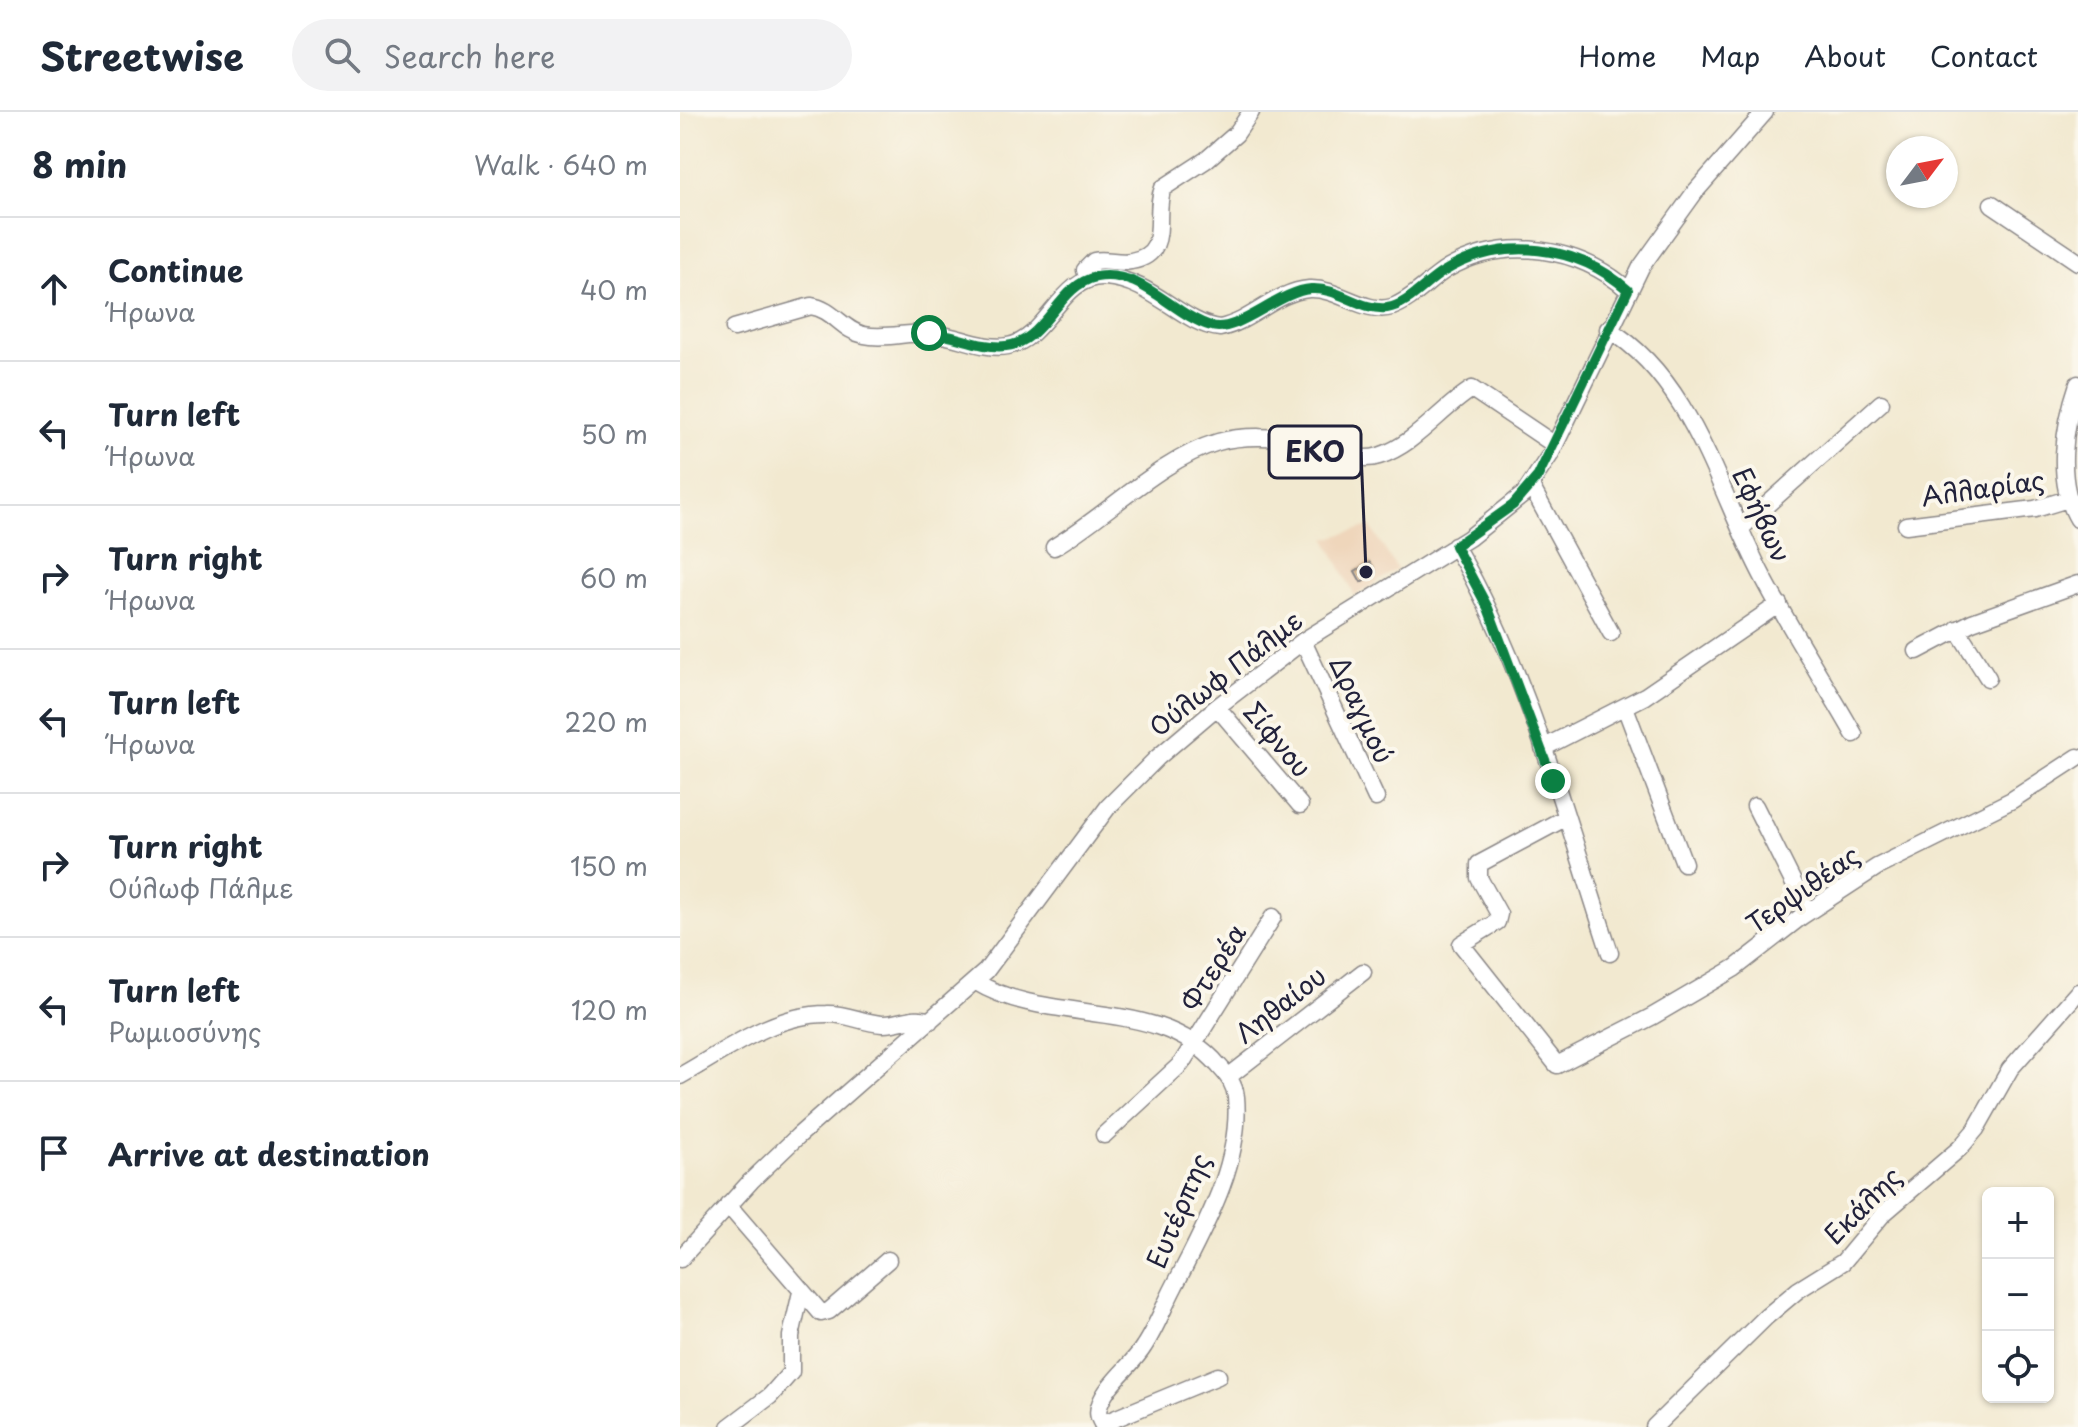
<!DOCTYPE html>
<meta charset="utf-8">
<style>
:root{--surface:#fff;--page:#f2f2f3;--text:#1f2937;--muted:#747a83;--line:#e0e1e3}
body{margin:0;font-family:"Playpen Sans",sans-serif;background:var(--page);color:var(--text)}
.controls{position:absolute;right:24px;bottom:24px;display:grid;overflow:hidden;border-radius:12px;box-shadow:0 2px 6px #0004}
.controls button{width:72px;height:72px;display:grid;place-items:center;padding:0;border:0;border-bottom:2px solid var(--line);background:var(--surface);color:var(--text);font:40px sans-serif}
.compass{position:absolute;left:1206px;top:24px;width:72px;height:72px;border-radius:50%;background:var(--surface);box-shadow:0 2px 6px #0004;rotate:58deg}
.stop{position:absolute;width:24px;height:24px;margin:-18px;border:6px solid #0b8043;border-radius:50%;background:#fff}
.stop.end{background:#0b8043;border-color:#fff;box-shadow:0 2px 8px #0008}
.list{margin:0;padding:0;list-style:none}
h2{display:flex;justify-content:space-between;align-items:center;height:104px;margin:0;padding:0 32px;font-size:34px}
h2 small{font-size:26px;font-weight:400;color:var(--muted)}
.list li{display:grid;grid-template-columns:52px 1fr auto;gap:24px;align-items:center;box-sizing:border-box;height:144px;padding:0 32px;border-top:2px solid var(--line)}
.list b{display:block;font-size:30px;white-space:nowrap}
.list p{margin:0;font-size:26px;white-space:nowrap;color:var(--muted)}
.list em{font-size:26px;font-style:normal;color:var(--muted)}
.icon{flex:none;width:44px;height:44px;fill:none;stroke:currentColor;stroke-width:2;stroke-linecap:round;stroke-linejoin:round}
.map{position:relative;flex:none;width:1398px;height:1315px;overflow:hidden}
header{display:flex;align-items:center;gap:48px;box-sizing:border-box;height:112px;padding:0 40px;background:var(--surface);border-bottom:2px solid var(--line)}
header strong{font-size:38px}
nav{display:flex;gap:44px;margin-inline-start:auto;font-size:28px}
.search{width:560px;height:72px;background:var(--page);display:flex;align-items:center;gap:20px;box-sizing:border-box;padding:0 28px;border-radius:44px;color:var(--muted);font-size:30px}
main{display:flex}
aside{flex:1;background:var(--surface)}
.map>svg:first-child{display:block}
.built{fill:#efd6bb}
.building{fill:url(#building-cross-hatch)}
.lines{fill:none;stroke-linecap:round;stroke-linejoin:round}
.minor-casing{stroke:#8a8686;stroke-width:19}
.minor{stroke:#fff;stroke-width:16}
.route{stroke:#0b8043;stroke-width:10}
.labels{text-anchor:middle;stroke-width:8;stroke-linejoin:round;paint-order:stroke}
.street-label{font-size:26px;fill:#22223b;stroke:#fbf7ec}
.leader{fill:none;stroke:#22223b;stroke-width:3}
.callout-dot{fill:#22223b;stroke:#fbf7ec;stroke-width:3}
.callout{fill:#fbf7ec;stroke:#22223b;stroke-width:3}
.callout-label{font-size:28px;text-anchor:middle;font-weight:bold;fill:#22223b}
</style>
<header>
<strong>Streetwise</strong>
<div class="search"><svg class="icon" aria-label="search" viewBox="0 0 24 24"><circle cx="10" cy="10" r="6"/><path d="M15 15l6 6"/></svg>Search here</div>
<nav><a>Home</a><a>Map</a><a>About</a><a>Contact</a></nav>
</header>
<main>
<aside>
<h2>8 min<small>Walk · 640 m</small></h2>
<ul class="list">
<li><svg class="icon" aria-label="ahead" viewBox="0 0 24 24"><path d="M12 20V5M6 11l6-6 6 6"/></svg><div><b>Continue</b><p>Ήρωνα</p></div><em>40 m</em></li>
<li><svg class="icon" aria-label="left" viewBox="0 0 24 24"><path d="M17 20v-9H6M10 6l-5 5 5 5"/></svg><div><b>Turn left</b><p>Ήρωνα</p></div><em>50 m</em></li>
<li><svg class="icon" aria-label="right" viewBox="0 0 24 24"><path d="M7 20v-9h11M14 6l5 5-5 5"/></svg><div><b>Turn right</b><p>Ήρωνα</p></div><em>60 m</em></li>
<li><svg class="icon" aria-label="left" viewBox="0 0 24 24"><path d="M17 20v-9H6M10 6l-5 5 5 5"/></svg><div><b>Turn left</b><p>Ήρωνα</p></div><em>220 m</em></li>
<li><svg class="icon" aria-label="right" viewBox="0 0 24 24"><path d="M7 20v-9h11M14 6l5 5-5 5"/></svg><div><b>Turn right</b><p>Ούλωφ Πάλμε</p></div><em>150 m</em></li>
<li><svg class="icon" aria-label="left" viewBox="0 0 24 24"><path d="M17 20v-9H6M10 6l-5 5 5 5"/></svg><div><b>Turn left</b><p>Ρωμιοσύνης</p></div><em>120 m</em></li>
<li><svg class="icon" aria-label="arrive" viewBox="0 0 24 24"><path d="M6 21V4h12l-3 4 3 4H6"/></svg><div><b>Arrive at destination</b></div></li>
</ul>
</aside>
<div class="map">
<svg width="1398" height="1315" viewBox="0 0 1398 1315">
<defs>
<pattern id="building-cross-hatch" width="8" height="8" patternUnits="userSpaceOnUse" patternTransform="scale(2)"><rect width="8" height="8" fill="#c9a371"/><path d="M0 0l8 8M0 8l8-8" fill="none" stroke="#a3845e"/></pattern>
</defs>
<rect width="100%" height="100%" fill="#fbf7ec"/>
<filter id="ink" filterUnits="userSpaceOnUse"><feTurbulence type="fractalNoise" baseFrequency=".0125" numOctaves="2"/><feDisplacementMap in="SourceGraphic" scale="16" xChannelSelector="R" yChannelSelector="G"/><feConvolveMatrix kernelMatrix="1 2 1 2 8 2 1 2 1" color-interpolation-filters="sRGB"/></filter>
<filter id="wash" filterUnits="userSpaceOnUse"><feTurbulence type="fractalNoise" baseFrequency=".006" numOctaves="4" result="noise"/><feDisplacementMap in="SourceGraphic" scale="32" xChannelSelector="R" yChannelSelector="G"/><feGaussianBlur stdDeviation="1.8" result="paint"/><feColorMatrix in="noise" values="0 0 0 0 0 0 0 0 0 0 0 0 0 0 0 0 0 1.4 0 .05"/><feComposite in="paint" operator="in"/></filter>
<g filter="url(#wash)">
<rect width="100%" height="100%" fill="#f2e9d0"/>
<path class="built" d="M690 414 717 457 675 484 646 427Z"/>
<g id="blocks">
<path class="building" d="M690 450 696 460 681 470 675 459Z"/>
</g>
</g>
<g filter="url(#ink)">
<use href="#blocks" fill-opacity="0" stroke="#8a8686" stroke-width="2"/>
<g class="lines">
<g class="minor-casing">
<path id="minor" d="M1312 92 1398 150
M408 168 405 158 414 149C426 146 439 152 451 149 493 142 472 102 483 76L526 48 556 22 571 0
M54 216 131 194C153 197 163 219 184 223 207 228 233 218 257 222 280 225 305 238 328 234 368 227 381 162 425 165 472 168 502 212 540 216 573 209 595 180 629 177 657 175 685 203 712 195 732 188 749 168 767 157 826 123 899 135 948 178
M928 217C1013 268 1039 382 1082 463 1110 517 1144 569 1174 622
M1398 272C1384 313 1375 369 1398 407
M851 374 931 521
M1226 413 1355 397 1388 387
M1060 417 1201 291
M775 434C848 559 885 705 930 841
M374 435C426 404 481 347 538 330 563 323 597 324 622 330 645 335 676 352 699 344 736 332 760 297 792 277L875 333
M1277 517 1308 566
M623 529 696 686
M1237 539 1292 510 1398 472
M537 595 620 693
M945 595 1004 751
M863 636 965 584 1099 492
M1075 694 1128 800
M885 706 799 752V766L819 802 817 810 781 832 877 953 973 904 1055 856 1122 804 1197 755 1332 688 1398 645
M296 870C369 915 480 883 539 954 547 962 555 974 556 985 562 1052 523 1118 494 1175 484 1194 476 1216 464 1234 452 1254 428 1270 420 1292 416 1301 419 1307 424 1315
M0 964C45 939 93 902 147 902 166 901 183 911 202 912 219 913 233 902 250 909
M548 965 683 860
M424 1023 501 952 593 805
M48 1093 141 1201 149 1199 208 1148
M0 1147 71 1069 118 1024 306 859 428 695 477 646 537 595 623 529 789 426 844 382 870 343 961 155 1015 80 1085 0
M422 1312 538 1264
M49 1315 90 1284 111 1260V1224L121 1180
M974 1315 1086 1205 1118 1178 1163 1150 1203 1102 1280 1036 1296 1017 1330 957 1398 880"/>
</g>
<use href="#minor" class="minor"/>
</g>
</g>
<g class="lines" filter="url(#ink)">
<path class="route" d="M249 221C275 222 300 237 326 234 365 231 378 173 416 165 461 156 493 203 531 214 558 222 599 179 631 177 658 175 681 199 707 196 728 193 746 170 763 160 823 123 897 133 948 178L858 364 833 393 775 434 808 496 873 669"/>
</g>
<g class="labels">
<g class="street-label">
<text transform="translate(1303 377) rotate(-8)" y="9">Αλλαρίας</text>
<text transform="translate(1081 403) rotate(65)" y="9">Εφήβων</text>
<text transform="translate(546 562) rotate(-38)" y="9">Ούλωφ Πάλμε</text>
<text transform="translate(681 598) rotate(65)" y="9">Δραγμού</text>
<text transform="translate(597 628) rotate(50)" y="9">Σίφνου</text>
<text transform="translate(1123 778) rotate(-35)" y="9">Τερψιθέας</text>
<text transform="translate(534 856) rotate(-58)" y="9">Φτερέα</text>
<text transform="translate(601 893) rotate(-38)" y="9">Ληθαίου</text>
<text transform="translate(1183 1094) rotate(-45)" y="9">Εκάλης</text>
<text transform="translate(499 1099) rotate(-67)" y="9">Ευτέρπης</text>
</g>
</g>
<path class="leader" d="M686 460L681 340"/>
<circle class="callout-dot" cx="686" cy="460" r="8"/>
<rect class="callout" x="589" y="314" width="92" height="52" rx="8"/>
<g class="callout-label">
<text x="635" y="350">EKO</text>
</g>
</svg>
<div class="controls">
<button>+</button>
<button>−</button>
<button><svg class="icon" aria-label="locate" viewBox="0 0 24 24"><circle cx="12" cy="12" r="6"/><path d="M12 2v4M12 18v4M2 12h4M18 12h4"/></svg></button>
</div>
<svg class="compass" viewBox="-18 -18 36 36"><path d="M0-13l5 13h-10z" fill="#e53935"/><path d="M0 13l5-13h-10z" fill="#747a83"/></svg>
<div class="stop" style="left:249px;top:221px"></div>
<div class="stop end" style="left:873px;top:669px"></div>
</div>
</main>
